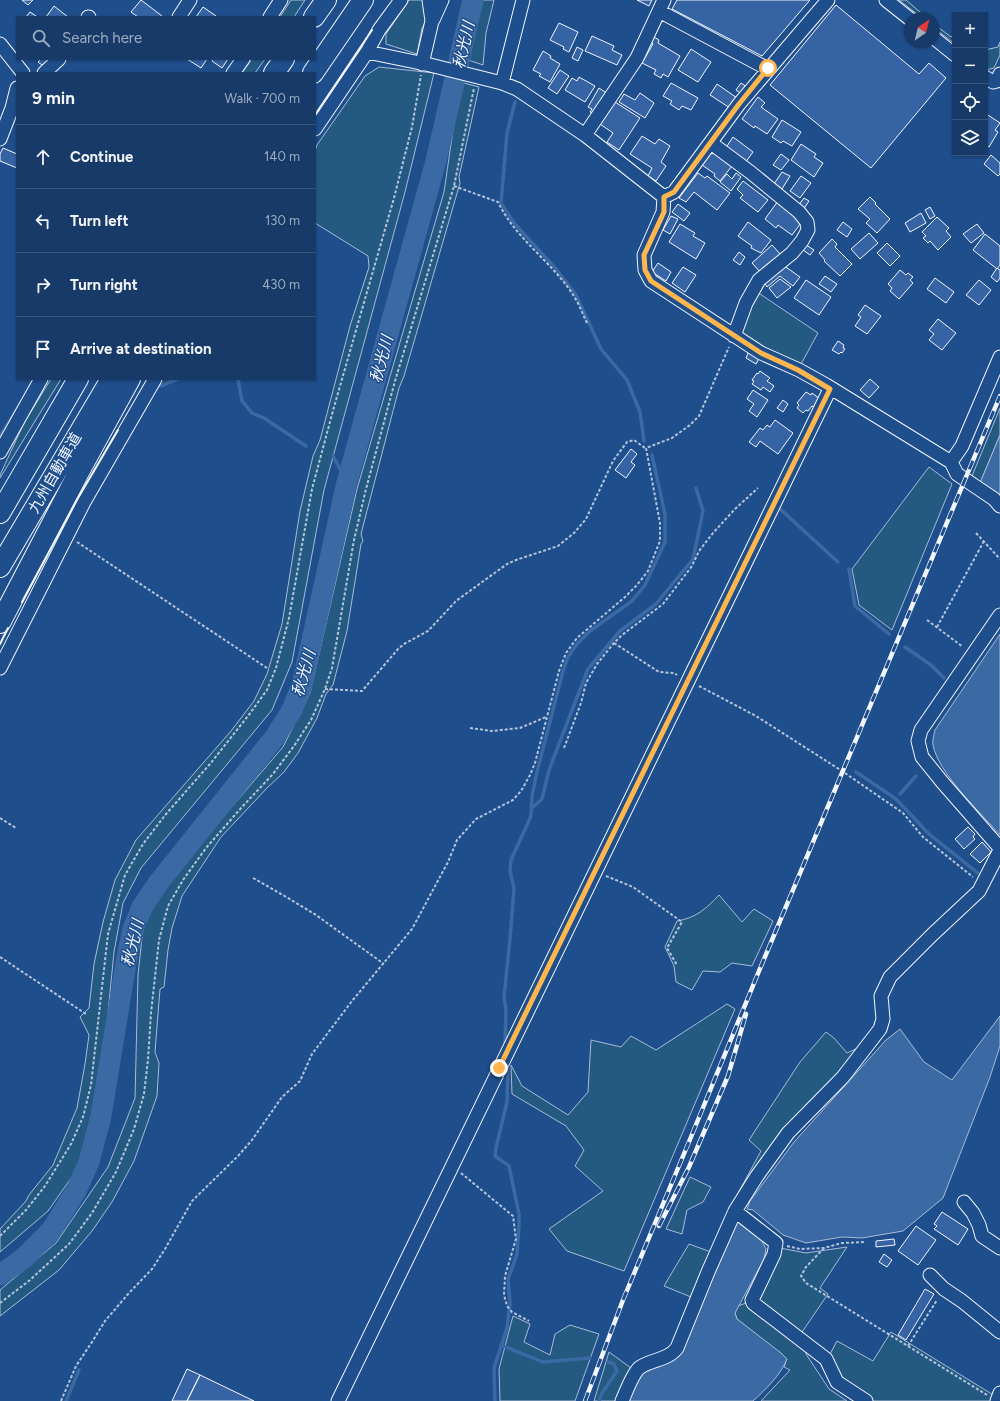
<!DOCTYPE html>
<meta charset="utf-8">
<style>
:root{--surface:#173a69;--page:#20416f;--text:#f1f3f6;--muted:#9eadc0;--line:#36547d}
body{margin:0;font-family:Figtree,"Noto Sans JP",sans-serif;background:var(--page);color:var(--text)}
.controls{position:absolute;right:12px;top:12px;display:grid;overflow:hidden;border-radius:0px;box-shadow:0 1px 3px #0004}
.controls button{width:36px;height:36px;display:grid;place-items:center;padding:0;border:0;border-bottom:1px solid var(--line);background:var(--surface);color:var(--text);font:20px sans-serif}
.compass{position:absolute;left:904px;top:12px;width:36px;height:36px;border-radius:50%;background:var(--surface);box-shadow:0 1px 3px #0004;rotate:35deg}
.stop{position:absolute;width:12px;height:12px;margin:-9px;border:3px solid #ffb74d;border-radius:50%;background:#fff}
.stop.end{background:#ffb74d;border-color:#fff;box-shadow:0 1px 4px #0008}
.list{margin:0;padding:0;list-style:none}
h2{display:flex;justify-content:space-between;align-items:center;height:52px;margin:0;padding:0 16px;font-size:17px}
h2 small{font-size:13px;font-weight:400;color:var(--muted)}
.list li{display:grid;grid-template-columns:26px 1fr auto;gap:12px;align-items:center;box-sizing:border-box;height:64px;padding:0 16px;border-top:1px solid var(--line)}
.list b{display:block;font-size:15px;white-space:nowrap}
.list em{font-size:13px;font-style:normal;color:var(--muted)}
.icon{flex:none;width:22px;height:22px;fill:none;stroke:currentColor;stroke-width:2;stroke-linecap:round;stroke-linejoin:round}
.map{position:relative;flex:none;width:1000px;height:1401px;overflow:hidden}
.search{position:absolute;background:var(--surface);box-shadow:0 1px 3px #0004;left:16px;top:16px;width:300px;height:44px;display:flex;align-items:center;gap:10px;box-sizing:border-box;padding:0 14px;border-radius:0px;color:var(--muted);font-size:15px}
.panel{position:absolute;background:var(--surface);box-shadow:0 1px 3px #0004;left:16px;top:72px;width:300px;height:308px;border-radius:0px}
.map>svg:first-child{display:block}
.green{fill:#245a82;stroke:#a8bbd7}
.water{fill:#3b69a3;stroke:#a8bbd7}
.lines{fill:none;stroke-linecap:round;stroke-linejoin:round}
.stream{stroke:#3b69a3;stroke-width:3.5}
.river{stroke:#3b69a3;stroke-width:21}
.building{fill:#3563a3;stroke:#f2f6ff}
.minor-casing{stroke:#f2f6ff;stroke-width:15}
.highway-casing{stroke:#f2f6ff;stroke-width:22}
.path{stroke:#b3c4dc;stroke-width:2;stroke-dasharray:3 2;stroke-linecap:butt}
.minor{stroke:#1f4e8c;stroke-width:13}
.highway{stroke:#1f4e8c;stroke-width:20}
.rail-casing{stroke:#f2f6ff;stroke-width:4.5}
.rail{stroke:#1f4e8c;stroke-width:3;stroke-dasharray:9;stroke-linecap:butt}
.wall{stroke:#f2f6ff;stroke-width:2}
.route{stroke:#ffb74d;stroke-width:5}
.labels{text-anchor:middle;stroke-width:3;stroke-linejoin:round;paint-order:stroke}
.street-label{font-size:15px;fill:#f2f6ff;stroke:#1f4e8c}
.water-label{font-size:16px;font-style:italic;fill:#f2f6ff;stroke:#1f4e8c}
</style>
<div class="map">
<svg width="1000" height="1401" viewBox="0 0 1000 1401">
<rect width="100%" height="100%" fill="#1f4e8c"/>
<path class="green" d="M291 0H305L294 17H280Z
M409 0H437L422 28 417 54 386 44V34Z
M483 0H494L486 33 483 65 468 60Z
M899 0H906L927 18H922Z
M934 24 951 37 955 34V44L934 28Z
M1000 42V55L994 68 986 70 985 68V50L998 47Z
M252 59H265L255 73H242Z
M379 67 434 73 405 192 324 490 292 662 272 710 141 868 123 903 114 952 99 1104 81 1164 48 1211 0 1252V1229L26 1201 29 1195 53 1165 77 1108 85 1064 89 1035 80 1017 89 1008 94 964 103 922 115 880 136 840 231 731 254 701 267 674 282 624 300 511 313 456 320 440 350 326 369 267 368 256 315 223V151L317 145 365 76Z
M460 82 479 87 459 177 460 183 404 376 399 388 361 534 363 541 361 544 347 631 333 685 326 694 317 718 298 753 284 772 267 788 221 837 182 896 172 928 168 950 164 987 160 989 155 1052 159 1063 157 1096 134 1161 112 1202 92 1231 59 1270 0 1316V1290L56 1243 108 1167 135 1098 138 975 143 928 163 887 283 747 310 693 357 489 444 192Z
M757 292 818 333 801 364 745 338 742 330Z
M51 379H61L0 478V475L24 423Z
M1000 408V435L980 483 972 476Z
M929 467 952 484 892 630 859 605 852 569Z
M719 895 742 922 754 909 773 921 752 966 732 963 720 972 703 971 692 990 676 982 674 966 665 947 677 921C696 918 707 908 719 895Z
M727 1004 735 1009 624 1271 567 1251 549 1229 603 1191 575 1166 584 1150 566 1126 512 1094 511 1065 522 1086 568 1115 588 1092 591 1040 621 1047 631 1036 656 1050Z
M826 1032 834 1038 847 1053 860 1047 737 1195 761 1151 749 1140 800 1062Z
M690 1177 711 1187 703 1202 687 1210 682 1234 666 1229Z
M689 1244 711 1252 691 1297 664 1286Z
M847 1247 820 1288 828 1294 800 1335 756 1301 780 1248 806 1253Z
M746 1303 806 1348V1354L829 1389 847 1401H761L790 1370 784 1367 787 1359 737 1319 735 1313 738 1306Z
M513 1316 530 1324 524 1342 550 1355 555 1334 570 1325 599 1334 575 1401H500L499 1369Z
M891 1332 995 1396 993 1401H872L839 1380 829 1356 837 1341 873 1361Z
M609 1352 631 1368 617 1401H594Z"/>
<path class="water" d="M1000 435V499L980 483Z
M1000 634V835C981 813 938 773 933 745 932 741 934 735 935 730Z
M1000 1016V1046L990 1077 943 1198 903 1231 862 1238 842 1237 806 1243 783 1235 753 1210 747 1209 750 1201 794 1142 886 1040 900 1029 924 1062 952 1080Z
M739 1221 762 1241 766 1249 764 1259 735 1313 737 1319 781 1353 787 1359C780 1376 766 1389 753 1401H626L641 1371 676 1358 683 1348 735 1224Z"/>
<g class="lines">
<path class="stream" d="M515 102 507 133 501 203 514 223 556 269 576 295 601 349 627 380 640 412 644 441
M238 379 242 401 252 413 264 418 306 446
M160 386 178 379
M0 436 22 401
M333 456 347 482
M779 508 838 562
M849 569 855 606 889 634
M905 647 931 665 944 678
M856 772 896 799 929 834 979 874
M900 794 916 776
M532 808 542 799 549 770 588 669 620 631 656 604 693 559 703 511 696 488
M505 1044 506 1010 504 997 510 939 514 888 510 871 511 860 531 816 532 796 537 772 563 671 568 657 577 644 590 631 632 601 645 585 665 542V514L652 455
M501 1345 543 1362 590 1358
M66 1401 79 1370
M495 1401 494 1368 507 1328 510 1303 508 1279 517 1254 519 1226V1214L509 1166 495 1156 496 1148 507 1102 508 1069
M599 1401 602 1393 617 1371 614 1364 608 1362"/>
<path class="river" d="M0 1275 24 1258 51 1231 76 1191 89 1162 101 1116 127 957 133 929 142 907 159 882 275 737 292 710 302 685 347 482 436 161 473 0"/>
</g>
<path class="building" d="M22 0H33L28 5Z
M141 0 162 16V17H138L131 12Z
M637 0H652L649 6Z
M677 0H810L762 56 672 9Z
M836 5 919 74 929 63 946 78 871 168 770 85Z
M54 6 68 17H46Z
M203 7 216 16 215 17H196Z
M30 12 36 16V17H26Z
M559 23 578 32 569 52 563 49 564 47 550 40Z
M592 36 614 46 612 50 622 55 617 65 585 51Z
M654 37 659 40 658 43 680 56 668 77 663 74 661 78 654 74 656 70 642 63 653 44 651 42Z
M577 47 583 50 578 61 572 58Z
M691 49 711 62 698 82 678 70Z
M543 51 551 56 550 58 560 64 550 82 539 76 541 74 533 70Z
M41 59H52L46 68 38 62Z
M187 59H207L201 68Z
M213 59H228L222 68 212 61Z
M560 70 569 76 557 94 548 88Z
M579 77 595 86 585 102 565 90 572 78 577 81Z
M671 83 698 98 691 110 682 106 679 110 670 104 672 101 663 96Z
M741 83 748 88 743 95 736 90Z
M717 84 737 98 730 108 710 95Z
M599 88 608 94 594 114 590 112 592 109 588 107Z
M640 93 654 103 645 118 619 102 624 94 635 100Z
M758 97 765 103 761 107 778 119 767 134 755 126 754 128 742 119Z
M615 102 640 118 619 150 607 142 613 133 600 124Z
M985 113 1000 123 995 130 998 132 989 147 985 144Z
M782 120 801 132 792 146 783 141 781 143 772 137Z
M642 136 655 144 659 139 670 146 661 162 666 166 656 181 648 176 652 168 630 154Z
M733 137 753 152 745 163 725 149Z
M801 144 816 154 814 157 823 163 814 177 791 160Z
M3 148 17 154V168L0 161V154Z
M713 151 732 166 720 181 714 176 715 174 702 165Z
M781 154 789 160 781 170 773 165Z
M991 155 1000 163V174L998 176 984 164Z
M782 172 790 176 782 189 774 184Z
M698 173 705 178 707 176 730 193 717 210 694 192 686 202 679 198Z
M736 173 741 177 731 191 720 182 727 174 732 179Z
M801 176 811 183 800 198 790 191Z
M743 181 768 200 758 212 740 198 743 195 737 189Z
M870 197 876 203 875 204 890 219 877 233 866 223 870 219 858 209Z
M804 198 809 201 803 210 798 206Z
M778 201 797 215 795 218 801 223 792 235 778 225 776 228 765 219Z
M678 204 690 213 684 221 672 212Z
M930 207 935 216 930 219 925 210Z
M921 213 926 223 910 232 905 223Z
M671 216 678 219 670 234 663 230Z
M937 217 949 228 946 231 951 237 938 250 930 241 928 243 923 238 926 236 922 232Z
M748 222 771 240 761 253 751 248 752 246 738 236Z
M843 222 852 229 847 237 837 230Z
M680 224 695 233 693 236 705 243 696 259 669 242Z
M977 224 984 233 971 243 963 234Z
M869 233 878 243 860 259 851 249Z
M985 234 1000 246V265L997 269 973 250Z
M832 239 837 244 835 247 852 264 840 276 824 261 825 260 819 253Z
M887 243 900 256 890 266 877 253Z
M772 245 781 255 761 273 752 263Z
M806 245 814 250 810 255 803 250Z
M739 252 745 257 740 265 733 260Z
M658 263 671 272 666 281 652 272Z
M783 265 800 277 793 286 780 276 767 287 764 282Z
M683 267 696 275 685 292 672 283Z
M997 268 1000 270V278L997 282 991 277Z
M900 270 906 275 908 273 913 277 910 280 913 283 899 299 890 291 892 288 888 284Z
M825 276 837 284 831 292 819 284Z
M935 278 954 292 946 303 927 289Z
M780 279 791 287 777 298 769 288Z
M806 280 831 297 819 315 794 298Z
M979 280 991 290 979 305 966 295Z
M865 305 881 316 867 334 855 326 861 317 858 315Z
M938 319 956 333 942 350 929 340 934 334 929 330Z
M838 341 844 345 843 348 845 349 842 353 841 352 839 354 832 350Z
M749 351 760 357 756 364 746 358Z
M760 371 770 378 767 381 774 386 770 392 763 387 761 390 752 384 754 381 752 380 757 373 758 374Z
M870 379 879 387 869 398 860 390Z
M753 390 768 400 757 417 749 411 754 404 747 399Z
M806 392 811 395 812 393 820 399 814 407 812 406 808 411 806 410 803 413 797 408 799 405 797 403Z
M783 400 788 404 783 412 777 408Z
M775 420 793 433 778 454 760 441 756 447 749 442 760 428 763 430 767 425 770 427Z
M631 449 637 454 631 462 635 465 626 478 615 470Z
M968 827 975 834 973 837 975 839 964 849 955 839Z
M982 842 991 852 980 863 970 854Z
M942 1212 968 1229 958 1245 934 1229 937 1226 934 1224Z
M916 1226 936 1240 918 1265 898 1251Z
M894 1239 895 1245 876 1247V1241Z
M884 1254 892 1260 887 1267 879 1262Z
M925 1289 934 1294 906 1340 898 1335Z
M187 1369 200 1375 187 1401H172Z
M200 1375 254 1401H187Z"/>
<g class="lines">
<g class="minor-casing">
<path id="minor" d="M886 0 910 19
M659 11 768 69
M88 17H89
M179 17 190 0
M270 17 281 0
M433 20 442 0
M934 38 955 55
M0 44 23 73
M367 52 430 65 502 83 523 0
M422 64 432 21 429 0
M44 73 59 59
M233 73 243 59
M985 77 993 82 997 81 1000 74
M502 83 517 89 585 135 664 197
M315 129 367 52 379 30 401 0
M585 135 637 58 664 0
M0 139 12 108 17 88
M711 143 750 172 799 212 807 222 808 230 802 241 792 253 759 280 746 303 734 336
M664 197 663 212 644 255 645 270 651 281 761 353 799 370 826 385 951 462 957 474 994 499 1000 506
M664 197 674 192 739 104 828 0
M0 452 41 379
M951 462 962 446 1000 357
M1000 615 921 730 918 741 922 757 943 783 1000 848
M0 668 84 502 155 379
M964 1202 973 1213 979 1225 982 1236 1000 1248
M735 1211 776 1243 774 1254 752 1300 753 1303 826 1359 837 1382 866 1401
M930 1275 944 1289 962 1301 1000 1332
M338 1401 830 389
M622 1401C626 1392 632 1375 639 1368 651 1359 667 1361 677 1348L708 1272 735 1211 757 1176 788 1133 843 1077 880 1029 883 1019 881 996 890 977 933 934 979 891 1000 850
M997 1401 1000 1393"/>
</g>
<g class="highway-casing">
<path id="highway" d="M314 17 326 0
M274 73 284 59
M313 73 363 0
M0 513 78 379
M0 567 111 379
M0 623 80 470 130 379"/>
</g>
<path class="path" d="M454 186 498 202C516 240 554 263 575 298 580 306 583 315 587 323
M976 533 1000 559
M77 542 267 668
M927 620 963 647
M937 627 984 541
M614 643 659 672 674 673 677 675
M699 686 756 716 842 771 903 813 923 837 973 877
M325 689 362 691 398 649 404 644 428 631 456 601 507 564 516 560 558 546 574 533 586 519 613 461 627 442 634 440 645 448
M470 728 492 731 520 728 546 717
M564 748 581 703 586 683 597 664 614 643 622 635 663 604 692 566 699 551 713 533 735 509 758 488
M0 818 16 828
M606 876 633 887 682 922 667 948 677 965
M253 878 283 895 316 915 384 964
M0 957 86 1014
M461 1173 513 1216 516 1239 505 1276 504 1295 507 1306 512 1312 529 1321
M0 1236 26 1210 45 1186 71 1144 83 1117 91 1085 108 934 125 875 143 844 166 814 210 764 248 716 267 690 276 668 289 618 312 489 334 407 394 198 412 127 421 75
M787 1246 800 1249 824 1248 842 1243 866 1242
M824 1248 806 1267 801 1276 806 1283 987 1395
M0 1303 30 1280 69 1244 92 1213 116 1172 134 1129 144 1094 148 1060 151 1013 159 940 168 906 183 880 206 848 242 807 273 774 294 746 311 720 325 689 332 668 354 540 366 489 395 381 454 186 474 88
M908 1346 937 1300
M61 1401 76 1366 92 1342 105 1321 129 1293 152 1269 165 1249 192 1201 238 1156 252 1140 282 1097 300 1081 312 1054 352 1001 412 929 448 862 457 840 476 819 513 800 521 791 530 775 535 763 559 671 566 653 577 638 625 597 637 585 648 571 660 541V523L646 448 672 438 690 425 699 416 729 347"/>
<use href="#minor" class="minor"/>
<use href="#highway" class="highway"/>
<g class="rail-casing">
<path id="rail" d="M659 1226 689 1167 728 1076 746 1014
M585 1401 623 1300 691 1137 759 971 1000 396"/>
</g>
<use href="#rail" class="rail"/>
<path class="wall" d="M315 115 372 30
M22 602 78 498 118 430
M0 644 8 628"/>
</g>
<g class="lines">
<path class="route" d="M499 1068 830 389 798 370 761 353 651 281 645 270 644 255 664 212V197L674 192 739 104 768 68"/>
</g>
<g class="labels">
<g class="street-label">
<text transform="translate(55 473) rotate(-60)" y="5">九州自動車道</text>
</g>
<g class="water-label">
<text transform="translate(463 45) rotate(-77)" y="6">秋光川</text>
<text transform="translate(381 359) rotate(-75)" y="6">秋光川</text>
<text transform="translate(303 673) rotate(-74)" y="6">秋光川</text>
<text transform="translate(132 943) rotate(-76)" y="6">秋光川</text>
</g>
</g>
</svg>
<div class="controls">
<button>+</button>
<button>−</button>
<button><svg class="icon" aria-label="locate" viewBox="0 0 24 24"><circle cx="12" cy="12" r="6"/><path d="M12 2v4M12 18v4M2 12h4M18 12h4"/></svg></button>
<button><svg class="icon" aria-label="layers" viewBox="0 0 24 24"><path d="M12 4l9 5-9 5-9-5zM3 14l9 5 9-5"/></svg></button>
</div>
<svg class="compass" viewBox="-18 -18 36 36"><path d="M0-13l5 13h-10z" fill="#e53935"/><path d="M0 13l5-13h-10z" fill="#9eadc0"/></svg>
<div class="stop" style="left:768px;top:68px"></div>
<div class="stop end" style="left:499px;top:1068px"></div>
<div class="search"><svg class="icon" aria-label="search" viewBox="0 0 24 24"><circle cx="10" cy="10" r="6"/><path d="M15 15l6 6"/></svg>Search here</div>
<section class="panel">
<h2>9 min<small>Walk · 700 m</small></h2>
<ul class="list">
<li><svg class="icon" aria-label="ahead" viewBox="0 0 24 24"><path d="M12 20V5M6 11l6-6 6 6"/></svg><div><b>Continue</b></div><em>140 m</em></li>
<li><svg class="icon" aria-label="left" viewBox="0 0 24 24"><path d="M17 20v-9H6M10 6l-5 5 5 5"/></svg><div><b>Turn left</b></div><em>130 m</em></li>
<li><svg class="icon" aria-label="right" viewBox="0 0 24 24"><path d="M7 20v-9h11M14 6l5 5-5 5"/></svg><div><b>Turn right</b></div><em>430 m</em></li>
<li><svg class="icon" aria-label="arrive" viewBox="0 0 24 24"><path d="M6 21V4h12l-3 4 3 4H6"/></svg><div><b>Arrive at destination</b></div></li>
</ul>
</section>
</div>
